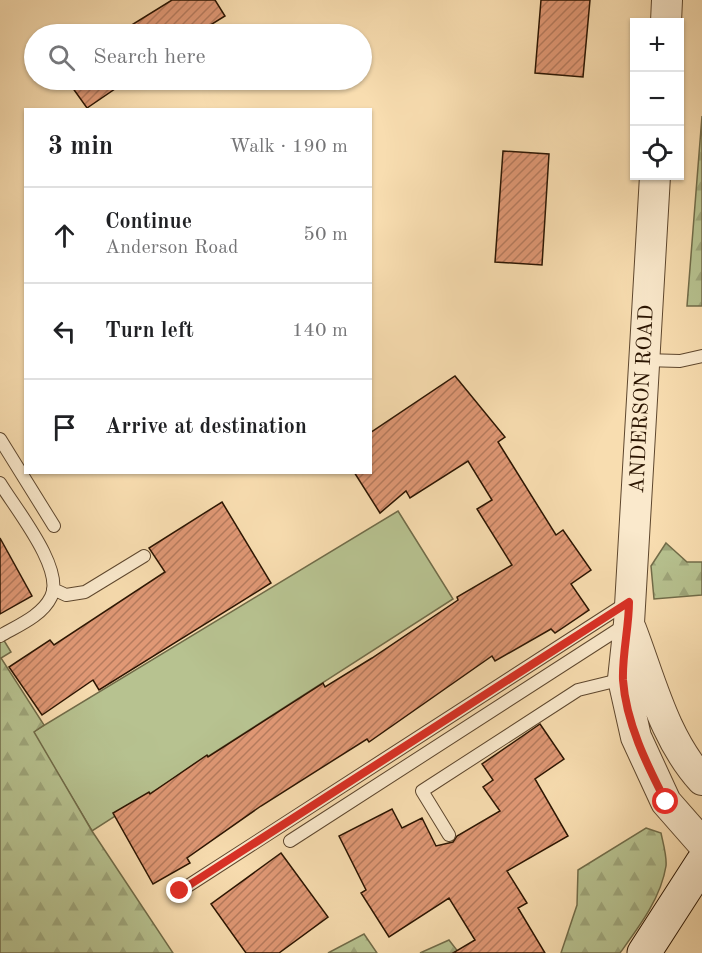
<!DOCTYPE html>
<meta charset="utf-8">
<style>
:root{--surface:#fff;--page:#f6f6f6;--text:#202124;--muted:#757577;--line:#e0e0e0}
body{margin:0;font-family:"Old Standard TT",serif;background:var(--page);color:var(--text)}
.controls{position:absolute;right:18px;top:18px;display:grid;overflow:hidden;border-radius:0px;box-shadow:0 2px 4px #0004}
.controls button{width:54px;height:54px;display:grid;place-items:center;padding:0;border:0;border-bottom:2px solid var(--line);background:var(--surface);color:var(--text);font:30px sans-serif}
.stop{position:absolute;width:18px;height:18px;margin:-14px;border:4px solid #d93025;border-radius:50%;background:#fff}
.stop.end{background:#d93025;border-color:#fff;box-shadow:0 2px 6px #0008}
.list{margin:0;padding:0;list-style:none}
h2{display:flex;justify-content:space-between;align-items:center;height:78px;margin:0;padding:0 24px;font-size:26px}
h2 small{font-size:20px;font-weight:400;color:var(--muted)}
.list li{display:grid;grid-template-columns:39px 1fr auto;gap:18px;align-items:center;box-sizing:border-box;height:96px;padding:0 24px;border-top:2px solid var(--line)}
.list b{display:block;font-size:22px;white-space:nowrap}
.list p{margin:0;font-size:20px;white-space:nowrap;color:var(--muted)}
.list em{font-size:20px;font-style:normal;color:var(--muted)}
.icon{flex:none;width:33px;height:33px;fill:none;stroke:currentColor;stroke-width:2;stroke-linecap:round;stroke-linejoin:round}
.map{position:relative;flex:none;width:702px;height:953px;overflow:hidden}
.search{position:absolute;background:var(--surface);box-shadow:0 2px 4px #0004;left:24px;top:24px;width:348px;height:66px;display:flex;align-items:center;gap:15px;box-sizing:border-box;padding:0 21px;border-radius:33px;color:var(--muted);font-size:22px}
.panel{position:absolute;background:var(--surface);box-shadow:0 2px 4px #0004;left:24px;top:108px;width:348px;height:366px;border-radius:0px}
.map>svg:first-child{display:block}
.grass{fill:#b7c290;stroke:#716c49;stroke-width:1.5}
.forest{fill:url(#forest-firs);stroke:#716c49;stroke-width:1.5}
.building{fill:url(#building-hatch);stroke:#2b1502;stroke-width:1.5}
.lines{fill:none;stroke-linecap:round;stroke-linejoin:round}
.service-casing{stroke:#5e472e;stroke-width:14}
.tertiary-casing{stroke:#5e472e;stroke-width:32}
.secondary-casing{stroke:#2b1502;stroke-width:35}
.service{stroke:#fae9cc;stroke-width:12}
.tertiary{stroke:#fae9cc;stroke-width:30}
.secondary{stroke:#fae9cc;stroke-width:33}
.route{stroke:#d93025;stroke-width:8}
.labels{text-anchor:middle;stroke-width:6;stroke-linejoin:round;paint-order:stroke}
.street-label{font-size:21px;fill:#2b1502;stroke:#fae9cc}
</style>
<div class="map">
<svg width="702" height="953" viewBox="0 0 702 953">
<defs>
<pattern id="forest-firs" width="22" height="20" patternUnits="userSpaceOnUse" patternTransform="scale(1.5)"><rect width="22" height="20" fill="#b7c290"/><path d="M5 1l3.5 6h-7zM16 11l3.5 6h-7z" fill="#9ea67b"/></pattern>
<pattern id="building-hatch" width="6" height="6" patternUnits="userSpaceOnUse" patternTransform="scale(1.5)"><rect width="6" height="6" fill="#e09875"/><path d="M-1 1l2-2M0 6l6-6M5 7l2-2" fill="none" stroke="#b67b5e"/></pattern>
</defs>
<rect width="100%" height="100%" fill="#f8ddb0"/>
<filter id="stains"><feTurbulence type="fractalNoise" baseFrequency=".00333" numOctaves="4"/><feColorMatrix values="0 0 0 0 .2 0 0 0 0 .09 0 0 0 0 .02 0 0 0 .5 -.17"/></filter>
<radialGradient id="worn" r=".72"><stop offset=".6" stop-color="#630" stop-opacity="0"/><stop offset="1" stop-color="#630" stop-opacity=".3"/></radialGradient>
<path class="grass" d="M398 511 453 599 92 831 33 732Z"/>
<path class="forest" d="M702 116V306H687Z
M666 543 687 562H702V595L654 599 651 566Z
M0 634 11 652 1 658 44 725 34 732 92 831 173 953H0Z
M646 828 661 833C663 843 667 856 666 866 661 898 639 927 620 953H561L577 905 578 870Z
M364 934 377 953H328Z
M449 940 459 953H420Z"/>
<path class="building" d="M172 0H215L225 16 196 34H117Z
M541 0H590L583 77 535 73Z
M67 80H128L87 108Z
M503 151 549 154 542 265 495 262Z
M455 376 505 437 498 442 556 535 563 530 591 570 571 584 589 610 555 633 551 629 495 661 492 656 369 742 367 739 261 806 187 858 190 863 153 884 113 813 149 792 150 794 207 755 208 757 323 683 325 687 372 658 458 600 457 597 512 565 477 509 492 500 468 461 410 498 406 491 380 513 354 472H370V433Z
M222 502 271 583 99 690 93 680 42 715 9 667 50 640 54 645 165 572 149 548Z
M0 538 32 596 0 614Z
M540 724 564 759 535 779 568 836 507 871 527 903 518 908 545 953H453L475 940 449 898 389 937 361 893 366 890 339 836 392 809 402 828 422 818 436 846 453 842 457 836 500 811 483 787 493 780 482 764Z
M281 853 328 917 279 953H246L211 904Z"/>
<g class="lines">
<g class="service-casing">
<path id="service" d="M644 360 680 361 702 356
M0 439 54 526
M0 483C15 508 65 569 51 597 42 616 17 626 0 636
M53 589 66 595 85 592 144 556
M449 835 422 791 578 690 623 679
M290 841 625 625
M180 891 628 602"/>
</g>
<g class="tertiary-casing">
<path id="tertiary" d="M666 22 667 0
M655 176 629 623 623 679 636 737 666 802 702 843
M631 629C651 681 664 738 702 780"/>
</g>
<g class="secondary-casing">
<path id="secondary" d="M644 953 702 863"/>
</g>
<use href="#service" class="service"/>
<use href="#tertiary" class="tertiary"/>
<use href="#secondary" class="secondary"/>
</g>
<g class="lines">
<path class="route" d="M180 891 629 602C629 627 622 655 623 680 626 723 647 765 666 802"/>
</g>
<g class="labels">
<g class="street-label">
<text transform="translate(641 399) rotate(-87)" y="7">ANDERSON ROAD</text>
</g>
</g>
<rect width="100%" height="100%" filter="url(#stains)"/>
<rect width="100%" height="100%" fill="url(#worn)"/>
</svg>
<div class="controls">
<button>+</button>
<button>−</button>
<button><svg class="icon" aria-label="locate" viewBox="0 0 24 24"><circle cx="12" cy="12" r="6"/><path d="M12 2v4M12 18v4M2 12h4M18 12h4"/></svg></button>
</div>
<div class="stop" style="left:666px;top:802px"></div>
<div class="stop end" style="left:180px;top:891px"></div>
<div class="search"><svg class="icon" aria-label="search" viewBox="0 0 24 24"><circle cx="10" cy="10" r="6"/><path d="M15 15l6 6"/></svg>Search here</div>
<section class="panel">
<h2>3 min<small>Walk · 190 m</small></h2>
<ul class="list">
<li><svg class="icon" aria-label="ahead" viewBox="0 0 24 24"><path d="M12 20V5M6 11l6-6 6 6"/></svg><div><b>Continue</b><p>Anderson Road</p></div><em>50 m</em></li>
<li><svg class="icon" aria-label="left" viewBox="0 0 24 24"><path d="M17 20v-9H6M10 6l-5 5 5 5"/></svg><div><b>Turn left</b></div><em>140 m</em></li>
<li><svg class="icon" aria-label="arrive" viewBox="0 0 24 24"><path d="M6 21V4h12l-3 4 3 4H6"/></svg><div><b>Arrive at destination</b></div></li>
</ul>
</section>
</div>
